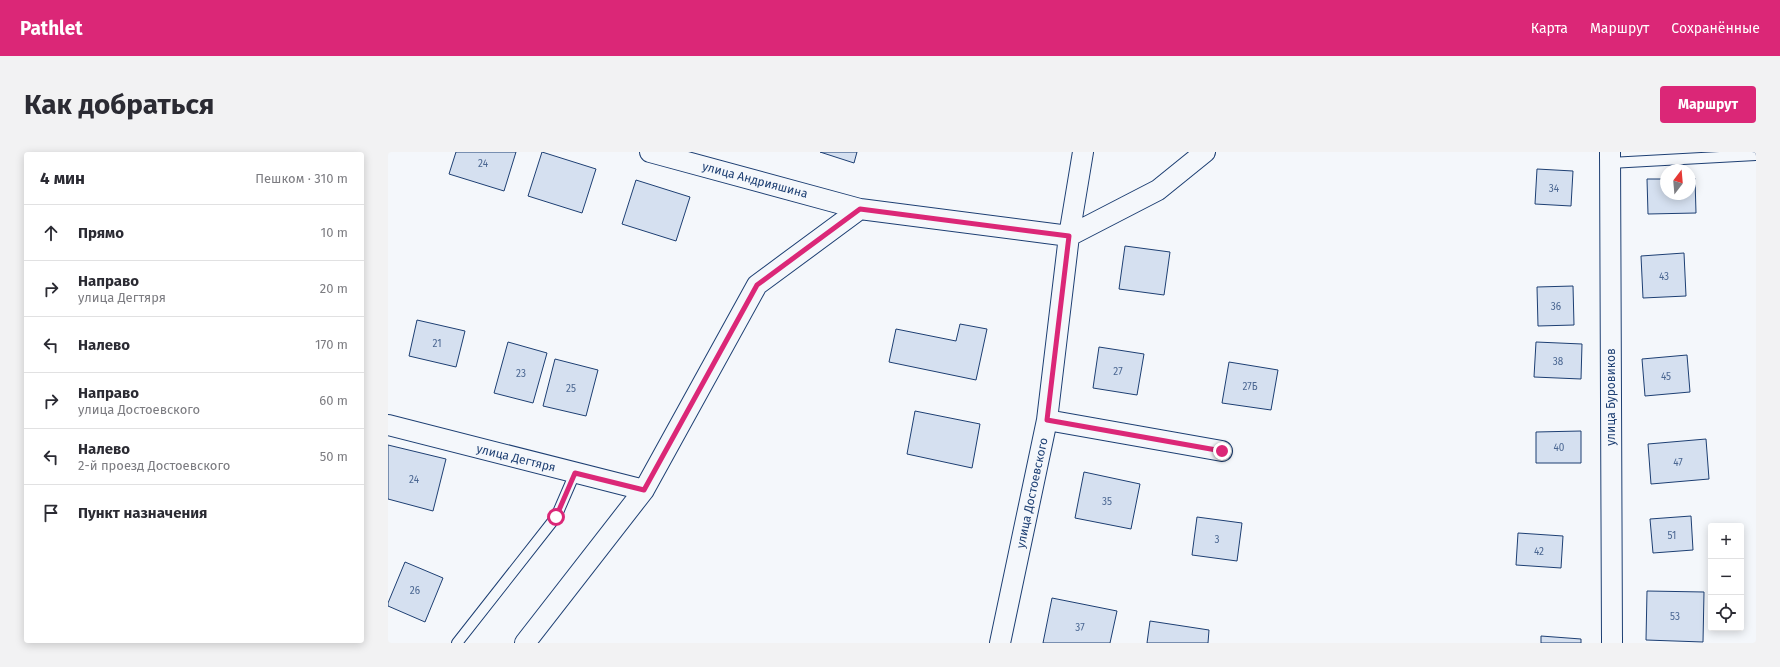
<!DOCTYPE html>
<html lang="ru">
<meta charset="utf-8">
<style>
:root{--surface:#fff;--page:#f2f2f3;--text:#2b2b33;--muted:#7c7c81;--line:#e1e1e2;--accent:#db2777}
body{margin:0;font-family:"Fira Sans",sans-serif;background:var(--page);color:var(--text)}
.controls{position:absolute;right:12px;bottom:12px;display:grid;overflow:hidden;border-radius:4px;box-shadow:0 2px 10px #0003}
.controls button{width:36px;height:36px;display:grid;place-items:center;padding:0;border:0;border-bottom:1px solid var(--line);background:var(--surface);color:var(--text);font:20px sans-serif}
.compass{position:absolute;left:1272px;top:12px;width:36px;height:36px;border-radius:50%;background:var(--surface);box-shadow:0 2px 10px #0003;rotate:16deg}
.stop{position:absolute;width:12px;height:12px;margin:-9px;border:3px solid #db2777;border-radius:50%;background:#fff}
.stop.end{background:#db2777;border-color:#fff;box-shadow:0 1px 4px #0008}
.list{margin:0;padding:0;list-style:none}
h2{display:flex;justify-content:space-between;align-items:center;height:52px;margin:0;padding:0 16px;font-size:17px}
h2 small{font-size:13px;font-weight:400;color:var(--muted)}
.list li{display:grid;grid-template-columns:26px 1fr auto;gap:12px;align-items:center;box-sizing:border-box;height:56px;padding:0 16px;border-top:1px solid var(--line)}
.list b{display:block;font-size:15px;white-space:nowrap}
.list p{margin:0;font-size:13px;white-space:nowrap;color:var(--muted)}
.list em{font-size:13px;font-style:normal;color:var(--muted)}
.icon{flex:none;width:22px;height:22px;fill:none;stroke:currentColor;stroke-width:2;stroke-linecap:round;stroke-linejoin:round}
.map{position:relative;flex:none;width:1368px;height:491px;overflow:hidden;border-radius:4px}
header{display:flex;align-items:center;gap:24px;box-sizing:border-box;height:56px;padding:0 20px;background:var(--accent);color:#fff}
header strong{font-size:19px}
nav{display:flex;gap:22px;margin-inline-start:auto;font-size:14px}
.intro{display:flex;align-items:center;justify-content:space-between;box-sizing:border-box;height:96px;padding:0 24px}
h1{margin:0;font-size:28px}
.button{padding:10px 18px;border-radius:4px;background:var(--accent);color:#fff;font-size:14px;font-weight:700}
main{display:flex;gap:24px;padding:0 24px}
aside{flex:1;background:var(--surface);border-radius:4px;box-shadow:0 2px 10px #0003}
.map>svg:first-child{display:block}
.building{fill:#d5e0f0;stroke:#1d3f73}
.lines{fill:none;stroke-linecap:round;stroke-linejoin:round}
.lane-casing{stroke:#1d3f73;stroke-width:12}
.street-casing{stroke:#1d3f73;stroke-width:22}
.lane{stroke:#f4f7fb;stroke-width:10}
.street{stroke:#f4f7fb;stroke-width:20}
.route{stroke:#db2777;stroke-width:5}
.labels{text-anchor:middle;stroke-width:3;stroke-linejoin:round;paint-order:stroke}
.number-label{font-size:10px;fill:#4b6792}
.street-label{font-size:12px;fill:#1d3f73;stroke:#f4f7fb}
</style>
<header>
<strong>Pathlet</strong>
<nav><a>Карта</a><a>Маршрут</a><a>Сохранённые</a></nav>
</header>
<div class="intro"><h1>Как добраться</h1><a class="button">Маршрут</a></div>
<main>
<aside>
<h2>4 мин<small>Пешком · 310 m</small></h2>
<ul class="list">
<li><svg class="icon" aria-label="ahead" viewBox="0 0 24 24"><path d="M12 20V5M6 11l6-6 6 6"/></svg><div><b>Прямо</b></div><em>10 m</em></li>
<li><svg class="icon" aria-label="right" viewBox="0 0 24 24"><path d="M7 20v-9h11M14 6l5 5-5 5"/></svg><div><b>Направо</b><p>улица Дегтяря</p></div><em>20 m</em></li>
<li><svg class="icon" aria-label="left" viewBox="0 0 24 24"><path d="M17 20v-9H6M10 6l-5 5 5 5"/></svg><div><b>Налево</b></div><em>170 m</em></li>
<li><svg class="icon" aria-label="right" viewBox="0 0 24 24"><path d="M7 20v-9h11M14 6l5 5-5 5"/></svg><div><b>Направо</b><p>улица Достоевского</p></div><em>60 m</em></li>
<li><svg class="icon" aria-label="left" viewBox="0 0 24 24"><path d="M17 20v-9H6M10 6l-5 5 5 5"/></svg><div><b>Налево</b><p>2-й проезд Достоевского</p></div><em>50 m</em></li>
<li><svg class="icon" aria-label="arrive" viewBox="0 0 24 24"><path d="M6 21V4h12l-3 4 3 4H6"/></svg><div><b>Пункт назначения</b></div></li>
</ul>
</aside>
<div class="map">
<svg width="1368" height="491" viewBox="0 0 1368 491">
<rect width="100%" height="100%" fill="#f4f7fb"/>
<path class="building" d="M68 0H128L116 39 61 22Z
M154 0 208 17 194 61 140 44Z
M432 0H469L466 11Z
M1149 17 1185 19 1183 54 1147 52Z
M1302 26H1307L1308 61 1260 62 1259 27H1278V42H1302Z
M248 28 302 45 288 89 234 72Z
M737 94 782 100 776 143 731 137Z
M1296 101 1298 144 1255 146 1253 104Z
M1185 134 1186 173 1150 174 1149 135Z
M29 168 77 179 68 215 21 204Z
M572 172 599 177 588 228 501 210 508 177 568 189Z
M120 190 159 201 145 251 106 241Z
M1148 190 1194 192 1193 227 1146 225Z
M711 195 756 202 749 243 705 236Z
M1299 203 1302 240 1257 244 1254 207Z
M167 207 210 218 198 264 155 254Z
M841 210 890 218 883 258 834 251Z
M527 259 592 272 584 316 519 302Z
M1193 279V311H1148V280Z
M1318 287 1321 327 1263 332 1260 292Z
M0 293 58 307 45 359 0 347Z
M696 320 752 332 743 377 687 366Z
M1303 364 1305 398 1265 401 1262 367Z
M809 365 854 371 849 409 804 403Z
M1130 381 1175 384 1173 416 1128 413Z
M17 410 55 426 37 470 0 454V451Z
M1259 439 1316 440 1315 490 1258 488Z
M664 446 729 459 722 491H655Z
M762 469 821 478 820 491H759Z
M1153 484 1193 487V491H1153Z"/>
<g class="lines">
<g class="lane-casing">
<path id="lane" d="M1222 11 1368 3
M69 491 168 365 187 321"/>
</g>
<g class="street-casing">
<path id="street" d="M262 0 472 57 681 84 770 38 817 0
M1222 0 1224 491
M659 268 834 299
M0 273 256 338
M137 491 256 338 369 133 472 57
M612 491 659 268 681 84 695 0"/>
</g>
<use href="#lane" class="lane"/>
<use href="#street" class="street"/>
</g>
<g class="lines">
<path class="route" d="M168 365 187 321 256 338 369 133 472 57 681 84 659 268 834 299"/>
</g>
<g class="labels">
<g class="number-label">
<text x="95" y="15">24</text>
<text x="1166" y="40">34</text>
<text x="1276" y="128">43</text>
<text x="1168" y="158">36</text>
<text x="49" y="195">21</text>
<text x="1170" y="213">38</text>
<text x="730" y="223">27</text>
<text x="133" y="225">23</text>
<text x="1278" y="228">45</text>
<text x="862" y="238">27Б</text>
<text x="183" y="240">25</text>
<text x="1171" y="299">40</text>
<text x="1290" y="314">47</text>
<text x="26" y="331">24</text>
<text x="719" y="353">35</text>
<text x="1284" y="387">51</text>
<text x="829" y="391">3</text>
<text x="1151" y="403">42</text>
<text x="27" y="442">26</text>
<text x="1287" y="468">53</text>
<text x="692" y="479">37</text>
</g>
<g class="street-label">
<text transform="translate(367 28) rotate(15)" y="4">улица Андрияшина</text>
<text transform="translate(1223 245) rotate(-90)" y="4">улица Буровиков</text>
<text transform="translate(128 306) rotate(14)" y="4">улица Дегтяря</text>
<text transform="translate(644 341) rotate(-78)" y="4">улица Достоевского</text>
</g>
</g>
</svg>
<div class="controls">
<button>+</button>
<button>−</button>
<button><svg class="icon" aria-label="locate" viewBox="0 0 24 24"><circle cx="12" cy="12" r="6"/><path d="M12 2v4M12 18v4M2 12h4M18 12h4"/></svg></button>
</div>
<svg class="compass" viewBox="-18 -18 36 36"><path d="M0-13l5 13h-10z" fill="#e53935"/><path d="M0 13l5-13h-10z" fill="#7c7c81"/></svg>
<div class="stop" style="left:168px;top:365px"></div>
<div class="stop end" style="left:834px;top:299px"></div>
</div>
</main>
